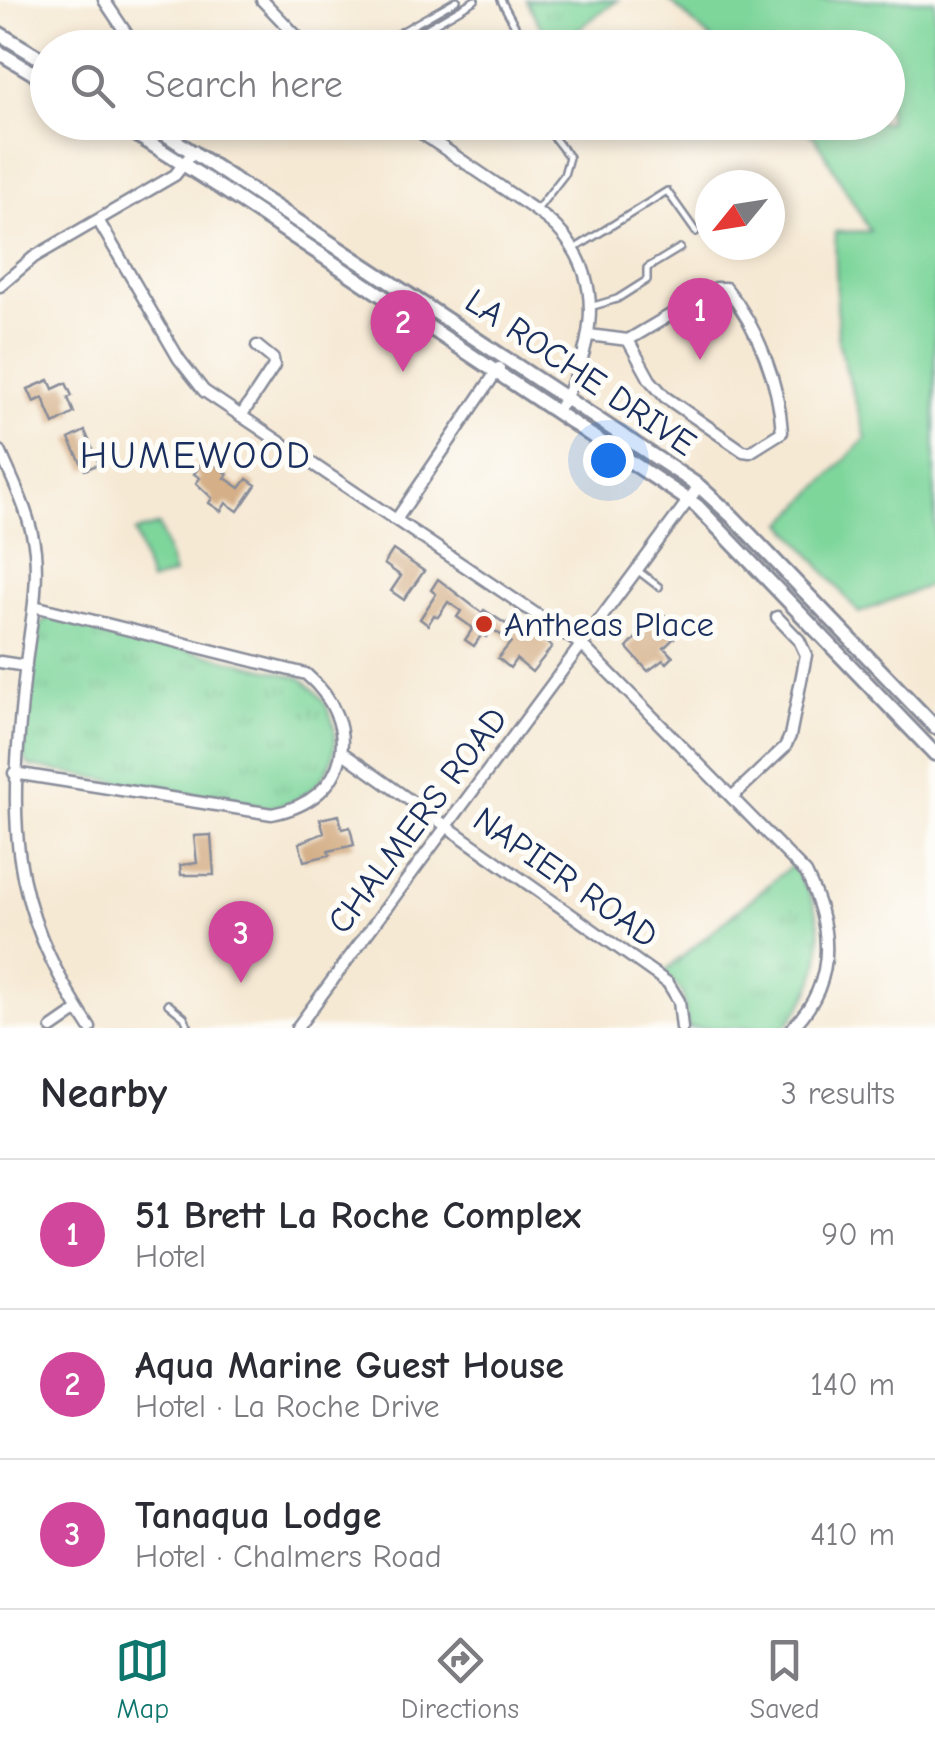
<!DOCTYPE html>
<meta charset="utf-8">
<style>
:root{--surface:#fff;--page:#f2f2f3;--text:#2b2b33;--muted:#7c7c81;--line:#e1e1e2;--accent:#0f766e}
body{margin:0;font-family:"Comic Neue",sans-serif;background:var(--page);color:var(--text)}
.compass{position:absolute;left:695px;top:170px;width:90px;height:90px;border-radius:50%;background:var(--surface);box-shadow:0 5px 15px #0003;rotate:240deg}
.you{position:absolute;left:608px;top:460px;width:35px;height:35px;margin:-25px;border:8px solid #fff;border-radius:50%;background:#1a73e8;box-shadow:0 0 0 15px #1a73e833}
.badge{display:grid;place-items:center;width:65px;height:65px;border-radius:50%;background:var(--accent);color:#fff;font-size:32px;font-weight:700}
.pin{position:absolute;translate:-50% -82px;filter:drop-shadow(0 2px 5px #0008)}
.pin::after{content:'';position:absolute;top:52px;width:35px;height:30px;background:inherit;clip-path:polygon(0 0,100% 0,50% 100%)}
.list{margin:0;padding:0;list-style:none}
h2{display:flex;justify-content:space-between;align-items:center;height:130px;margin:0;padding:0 40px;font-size:42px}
h2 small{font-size:32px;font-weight:400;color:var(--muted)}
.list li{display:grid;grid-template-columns:65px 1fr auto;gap:30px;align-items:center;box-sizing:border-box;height:150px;padding:0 40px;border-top:2px solid var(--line)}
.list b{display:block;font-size:38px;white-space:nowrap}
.list p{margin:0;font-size:32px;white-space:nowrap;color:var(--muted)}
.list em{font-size:32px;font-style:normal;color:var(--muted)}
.icon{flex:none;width:55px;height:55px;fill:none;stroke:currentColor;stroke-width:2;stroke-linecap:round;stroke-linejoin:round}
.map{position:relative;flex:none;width:935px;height:1028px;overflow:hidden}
.search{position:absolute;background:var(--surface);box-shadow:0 5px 15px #0003;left:30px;right:30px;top:30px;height:110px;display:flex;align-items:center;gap:25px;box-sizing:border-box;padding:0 35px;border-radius:55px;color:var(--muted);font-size:38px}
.sheet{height:580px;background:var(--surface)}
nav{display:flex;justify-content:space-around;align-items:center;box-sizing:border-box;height:140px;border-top:2px solid var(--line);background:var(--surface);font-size:28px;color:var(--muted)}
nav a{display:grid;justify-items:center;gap:5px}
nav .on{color:var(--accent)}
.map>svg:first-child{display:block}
.grass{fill:#7ed69b;stroke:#4c827c;stroke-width:2.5}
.park{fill:url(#park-tufts);stroke:#4c827c;stroke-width:2.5}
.building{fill:#d4af87}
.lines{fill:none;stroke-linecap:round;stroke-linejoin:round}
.service-casing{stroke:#888c99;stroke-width:10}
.minor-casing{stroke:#888c99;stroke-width:15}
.tertiary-casing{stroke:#888c99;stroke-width:18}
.service{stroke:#fff;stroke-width:5}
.minor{stroke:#fff;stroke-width:10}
.tertiary{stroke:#fff;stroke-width:12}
.poi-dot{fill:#c8321e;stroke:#fdfcf7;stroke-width:4}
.labels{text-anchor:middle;stroke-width:10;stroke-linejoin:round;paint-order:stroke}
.street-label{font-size:35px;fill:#1b2f5e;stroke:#fdfcf7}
.poi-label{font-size:35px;fill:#1b2f5e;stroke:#fdfcf7;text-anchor:start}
.neighbourhood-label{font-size:38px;letter-spacing:2.5px;fill:#1b2f5e;stroke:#fdfcf7}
</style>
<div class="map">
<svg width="935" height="1028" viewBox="0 0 935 1028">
<defs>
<pattern id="park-tufts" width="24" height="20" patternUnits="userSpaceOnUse" patternTransform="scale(2.5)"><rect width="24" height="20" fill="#7ed69b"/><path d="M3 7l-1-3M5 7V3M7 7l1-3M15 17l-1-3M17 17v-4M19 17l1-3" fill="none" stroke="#6cb888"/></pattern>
</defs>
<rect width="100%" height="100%" fill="#fdfcf7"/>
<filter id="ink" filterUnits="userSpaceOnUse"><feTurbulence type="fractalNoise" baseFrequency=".01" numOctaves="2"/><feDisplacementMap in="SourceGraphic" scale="20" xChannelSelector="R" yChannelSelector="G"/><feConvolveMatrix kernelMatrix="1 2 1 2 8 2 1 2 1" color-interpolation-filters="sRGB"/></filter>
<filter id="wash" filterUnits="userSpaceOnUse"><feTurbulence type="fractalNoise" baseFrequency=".0048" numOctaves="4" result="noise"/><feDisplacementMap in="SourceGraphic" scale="40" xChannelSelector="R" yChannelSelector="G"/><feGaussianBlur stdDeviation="2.25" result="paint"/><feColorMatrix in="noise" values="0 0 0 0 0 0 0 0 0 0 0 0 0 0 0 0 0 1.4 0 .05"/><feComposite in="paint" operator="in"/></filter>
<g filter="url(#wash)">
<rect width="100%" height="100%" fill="#f6e9d4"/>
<path class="grass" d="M669 0H935V583L859 613 784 523 866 438 838 341 835 232 870 231 816 139 798 123 888 122V48L719 47Z
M159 525 174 574 150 582 135 532Z"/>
<path class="park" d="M526 0H618L552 48Z
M52 616 301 678C311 687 321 695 327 707 352 754 317 804 267 808L29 766 23 754 37 631 43 621Z
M791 866C834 917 828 980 784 1028H688L682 992 664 972Z"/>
<g id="blocks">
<path class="building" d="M49 380 53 389 66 383 72 396 68 398 74 413 54 424 43 398 34 402 28 389Z
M85 431 99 464 85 470 69 439Z
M217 450 224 455 217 466 228 474 225 478 240 488 247 479 256 485 238 511 226 503 221 511 209 503 212 498 196 483 200 478 194 474 204 459 209 462Z
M393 550 424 571 404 600 391 591 401 576 384 564Z
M438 579 482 613 484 610 506 624 513 616 552 647 532 672 516 659 510 668 498 658 511 642 492 629 486 637 482 634 474 646 465 640 473 628 457 617 461 611 448 602 438 617 434 615 428 625 420 619 436 594 431 590Z
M660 611 681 631 664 648 673 657 667 663 663 660 648 671 627 648Z
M339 815 342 829 350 827 354 845 328 851 330 855 304 861 299 843 324 833 320 819Z
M211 835 214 875H181L180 865 197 863 194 836Z"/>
</g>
</g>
<g filter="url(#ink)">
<use href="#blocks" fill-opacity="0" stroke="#888c99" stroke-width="2.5"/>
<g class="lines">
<g class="service-casing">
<path id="service" d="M501 0 527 48
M373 48 457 0
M393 48 475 0
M429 139 442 122
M536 211 564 175 569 157 548 130 549 122
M574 249 667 191 696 232
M590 307 617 299 647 280V268L680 248
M637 570 659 587
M168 1004 184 1017 189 1028"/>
</g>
<g class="minor-casing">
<path id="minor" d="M104 0 136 48
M262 0 308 48
M405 122C437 144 469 165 501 187 519 200 541 212 557 228 609 282 592 355 557 412
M98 220 179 359 204 391 582 645 806 873C832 926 838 982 792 1028
M0 286 34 257 175 175 194 151
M589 335 628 340 716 288H726C758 327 779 383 782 432L750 452 743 451 665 397 650 380 628 340
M241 416 274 366 273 359 257 346
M0 451C14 483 31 516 35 551 39 591 29 632 25 672 9 822 5 897 90 1028
M396 520 499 368
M0 662 26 666
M343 753 668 983 679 1001 682 1028
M14 773 272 814C351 799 364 724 306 674L34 606
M732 797 785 747 790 736 806 655 799 640 777 617
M52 1028 78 1010
M297 1028 699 486"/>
</g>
<g class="tertiary-casing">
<path id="tertiary" d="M0 34 48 63
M0 53 48 82
M116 122 221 188 697 506 935 754
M147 122 699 486 733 517 935 727"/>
</g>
<use href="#service" class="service"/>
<use href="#minor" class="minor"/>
<use href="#tertiary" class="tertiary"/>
</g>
</g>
<circle class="poi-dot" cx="484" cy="624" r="10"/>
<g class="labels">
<g class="street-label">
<text transform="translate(581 372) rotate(34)" y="12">LA ROCHE DRIVE</text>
<text transform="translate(417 820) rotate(-53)" y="12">CHALMERS ROAD</text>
<text transform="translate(566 877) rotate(35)" y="12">NAPIER ROAD</text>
</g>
<g class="poi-label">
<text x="504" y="636">Antheas Place</text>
</g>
<g class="neighbourhood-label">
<text x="196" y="468">HUMEWOOD</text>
</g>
</g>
</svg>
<svg class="compass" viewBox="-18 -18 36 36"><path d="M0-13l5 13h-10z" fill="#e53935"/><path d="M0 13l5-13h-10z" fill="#7c7c81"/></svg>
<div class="you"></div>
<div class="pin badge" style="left:700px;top:360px;background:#d1479c">1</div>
<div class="pin badge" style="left:403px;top:372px;background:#d1479c">2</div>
<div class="pin badge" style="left:241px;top:983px;background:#d1479c">3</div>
<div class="search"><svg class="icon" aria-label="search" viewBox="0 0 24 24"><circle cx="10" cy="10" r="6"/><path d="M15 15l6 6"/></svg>Search here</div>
</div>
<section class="sheet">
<h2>Nearby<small>3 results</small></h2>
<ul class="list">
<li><span class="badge" style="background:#d1479c">1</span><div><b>51 Brett La Roche Complex</b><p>Hotel</p></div><em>90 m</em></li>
<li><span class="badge" style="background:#d1479c">2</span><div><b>Aqua Marine Guest House</b><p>Hotel · La Roche Drive</p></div><em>140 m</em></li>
<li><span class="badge" style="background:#d1479c">3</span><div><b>Tanaqua Lodge</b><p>Hotel · Chalmers Road</p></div><em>410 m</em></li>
</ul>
</section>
<nav>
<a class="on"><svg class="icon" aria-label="map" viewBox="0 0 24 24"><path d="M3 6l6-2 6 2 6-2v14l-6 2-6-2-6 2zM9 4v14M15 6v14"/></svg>Map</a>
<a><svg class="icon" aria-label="directions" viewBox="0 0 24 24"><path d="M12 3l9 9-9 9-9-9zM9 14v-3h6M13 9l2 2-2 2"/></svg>Directions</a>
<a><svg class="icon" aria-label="saved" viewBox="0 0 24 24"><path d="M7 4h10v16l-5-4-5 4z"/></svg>Saved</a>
</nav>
